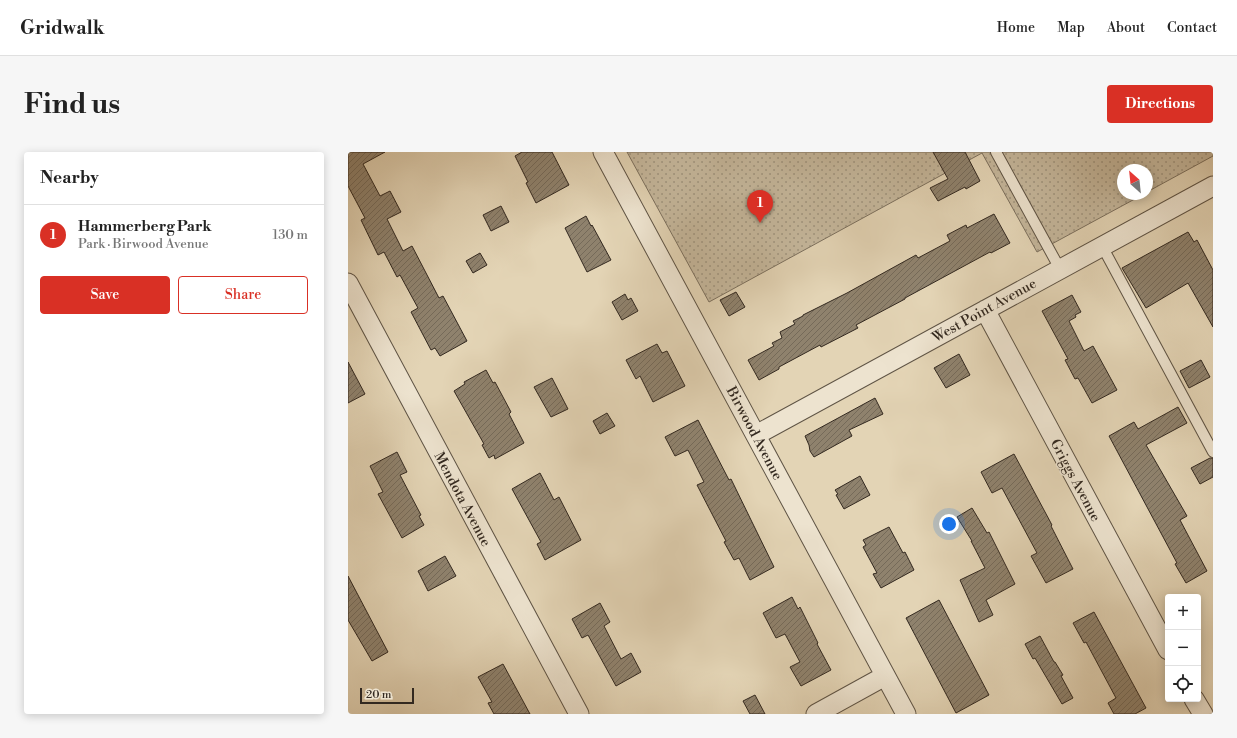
<!DOCTYPE html>
<meta charset="utf-8">
<style>
:root{--surface:#fff;--page:#f6f6f6;--text:#222;--muted:#767676;--line:#e0e0e0;--accent:#d93025}
body{margin:0;font-family:"Libre Bodoni",serif;background:var(--page);color:var(--text)}
.controls{position:absolute;right:12px;bottom:12px;display:grid;overflow:hidden;border-radius:4px;box-shadow:0 2px 10px #0003}
.controls button{width:36px;height:36px;display:grid;place-items:center;padding:0;border:0;border-bottom:1px solid var(--line);background:var(--surface);color:var(--text);font:20px sans-serif}
.compass{position:absolute;left:769px;top:12px;width:36px;height:36px;border-radius:50%;background:var(--surface);box-shadow:0 2px 10px #0003;rotate:333deg}
.scale{position:absolute;left:12px;bottom:10px;width:54px;box-sizing:border-box;padding-left:4px;border:2px solid #332920;border-top:0;font-size:11px;line-height:14px;white-space:nowrap;color:#332920;-webkit-text-stroke:3px #ede3cf;paint-order:stroke}
.you{position:absolute;left:601px;top:372px;width:14px;height:14px;margin:-10px;border:3px solid #fff;border-radius:50%;background:#1a73e8;box-shadow:0 0 0 6px #1a73e833}
.badge{display:grid;place-items:center;width:26px;height:26px;border-radius:50%;background:var(--accent);color:#fff;font-size:13px;font-weight:700}
.pin{position:absolute;translate:-50% -33px;filter:drop-shadow(0 1px 2px #0008)}
.pin::after{content:'';position:absolute;top:21px;width:14px;height:12px;background:inherit;clip-path:polygon(0 0,100% 0,50% 100%)}
.list{margin:0;padding:0;list-style:none}
h2{display:flex;justify-content:space-between;align-items:center;height:52px;margin:0;padding:0 16px;font-size:17px}
h2 small{font-size:13px;font-weight:400;color:var(--muted)}
.list li{display:grid;grid-template-columns:26px 1fr auto;gap:12px;align-items:center;box-sizing:border-box;height:60px;padding:0 16px;border-top:1px solid var(--line)}
.list b{display:block;font-size:15px;white-space:nowrap}
.list p{margin:0;font-size:13px;white-space:nowrap;color:var(--muted)}
.list em{font-size:13px;font-style:normal;color:var(--muted)}
.actions{display:flex;gap:8px;padding:12px 16px}
.actions a{flex:1;padding:9px 0;border:1px solid var(--accent);border-radius:4px;text-align:center;font-size:14px;color:var(--accent)}
.actions .main{background:var(--accent);color:#fff}
.icon{flex:none;width:22px;height:22px;fill:none;stroke:currentColor;stroke-width:2;stroke-linecap:round;stroke-linejoin:round}
.map{position:relative;flex:none;width:865px;height:562px;overflow:hidden;border-radius:4px}
header{display:flex;align-items:center;gap:24px;box-sizing:border-box;height:56px;padding:0 20px;background:var(--surface);border-bottom:1px solid var(--line)}
header strong{font-size:19px}
nav{display:flex;gap:22px;margin-inline-start:auto;font-size:14px}
.intro{display:flex;align-items:center;justify-content:space-between;box-sizing:border-box;height:96px;padding:0 24px}
h1{margin:0;font-size:28px}
.button{padding:10px 18px;border-radius:4px;background:var(--accent);color:#fff;font-size:14px;font-weight:700}
main{display:flex;gap:24px;padding:0 24px}
aside{flex:1;background:var(--surface);border-radius:4px;box-shadow:0 2px 10px #0003}
.map>svg:first-child{display:block}
.park{fill:url(#park-dots);stroke:#7c705e}
.building{fill:url(#building-hatch);stroke:#332920}
.lines{fill:none;stroke-linecap:round;stroke-linejoin:round}
.service-casing{stroke:#5f5445;stroke-width:12}
.minor-casing{stroke:#5f5445;stroke-width:21}
.service{stroke:#ede3cf;stroke-width:10}
.minor{stroke:#ede3cf;stroke-width:19}
.labels{text-anchor:middle;stroke-width:3;stroke-linejoin:round;paint-order:stroke}
.street-label{font-size:14px;fill:#332920;stroke:#ede3cf}
</style>
<header>
<strong>Gridwalk</strong>
<nav><a>Home</a><a>Map</a><a>About</a><a>Contact</a></nav>
</header>
<div class="intro"><h1>Find us</h1><a class="button">Directions</a></div>
<main>
<aside>
<h2>Nearby<small></small></h2>
<ul class="list">
<li><span class="badge">1</span><div><b>Hammerberg Park</b><p>Park · Birwood Avenue</p></div><em>130 m</em></li>
</ul>
<div class="actions"><a class="main">Save</a><a>Share</a></div>
</aside>
<div class="map">
<svg width="865" height="562" viewBox="0 0 865 562">
<defs>
<pattern id="park-dots" width="8" height="8" patternUnits="userSpaceOnUse"><rect width="8" height="8" fill="#c5b79c"/><path d="M2 2h.1M6 6h.1" fill="none" stroke="#a1957f" stroke-width="1.8" stroke-linecap="round"/></pattern>
<pattern id="building-hatch" width="6" height="6" patternUnits="userSpaceOnUse"><rect width="6" height="6" fill="#8f826d"/><path d="M-1 1l2-2M0 6l6-6M5 7l2-2" fill="none" stroke="#756a59"/></pattern>
</defs>
<rect width="100%" height="100%" fill="#e3d4b5"/>
<filter id="stains"><feTurbulence type="fractalNoise" baseFrequency=".005" numOctaves="4"/><feColorMatrix values="0 0 0 0 .2 0 0 0 0 .09 0 0 0 0 .02 0 0 0 .5 -.17"/></filter>
<radialGradient id="worn" r=".72"><stop offset=".6" stop-color="#630" stop-opacity="0"/><stop offset="1" stop-color="#630" stop-opacity=".3"/></radialGradient>
<path class="park" d="M279 0H865V4L799 40V18H775V42H796L689 100 634 1 361 150Z"/>
<path class="building" d="M0 0H37L15 12 32 44 42 39 53 60 39 67 55 99 64 94 91 146 95 144 119 189 92 204 87 196 83 198 63 160 70 156 52 123 49 125 36 100 30 103 13 68 17 66 0 34Z
M174 0H204L221 33 188 51 178 31 180 30 167 4Z
M585 0H617L632 29 618 37 617 35 590 49 582 36 600 27Z
M153 54 161 70 143 79 135 63Z
M646 62 662 91 643 101 642 100 557 146V147L540 156 508 173 510 176 473 195 472 193 431 215V217L411 228 400 208 426 194 424 191 434 186 432 180 447 172 445 169 455 164V163L499 141 568 103 570 106 602 89 599 83 618 73 619 76Z
M238 64 243 74 244 73 263 108 239 120 217 76Z
M840 80 846 90 849 88 865 118V175L840 131 798 156 774 116Z
M132 101 139 113 125 121 118 109Z
M388 140 397 155 381 164 372 148Z
M277 142 280 148 283 146 290 159 274 168 264 150Z
M724 143 733 160 727 163 728 165 721 169 736 199 745 194 769 238 744 251 730 226 727 227 717 208 720 207 694 159Z
M309 192 314 201 319 199 337 234 305 250 292 224 288 227 278 208Z
M611 202 622 223 598 236 586 216Z
M853 208 862 225 841 236 832 219Z
M0 210 17 242 0 251Z
M138 218 145 231 147 230 163 260 161 262 176 291 147 307 146 303 141 306 134 293 136 292 106 239 117 232 116 230Z
M204 226 220 257 203 265 186 235Z
M527 246 535 262 501 278 504 284 466 305 462 299 461 293 457 284Z
M830 255 839 271 798 293 839 364 832 368 859 419 838 431 827 412 829 411 761 284 786 270 790 277Z
M259 261 267 274 252 282 245 269Z
M350 268 381 328 383 327 426 415 402 428 391 406 386 408 376 390 378 389 349 333 356 330 340 298 327 304 317 285Z
M49 300 59 320 52 323 73 363 71 364 76 373 54 386 30 342 35 340 22 314Z
M666 302 704 373 703 374 725 417 698 431 683 404 689 401 654 336 644 341 633 320Z
M862 306H865V325L852 332 843 316Z
M192 321 206 348 211 345 233 388 197 408 189 392 193 390 164 337Z
M512 324 522 343 496 357 488 343 490 342 487 338Z
M624 356 639 381 641 380 667 432 638 448 645 463 631 470 612 428 637 416 623 389H624L609 365Z
M541 375 555 401 557 400 566 418 533 436 525 422 529 421 515 395 518 393 515 388Z
M97 404 108 424 80 439 70 419Z
M0 424 40 500 24 509 0 468Z
M444 445 450 457 452 455 470 491 469 492 483 518 453 534 442 515 452 510 437 482 428 486 415 461Z
M591 448 641 543 608 561 558 466Z
M252 451 262 470 256 474 273 507 283 501 293 520 268 534 240 483 234 486 224 467Z
M746 460 798 556 787 562H766L760 551 768 546 738 490 736 491 725 471Z
M692 484 706 510H707L715 523 713 524 725 546 714 552 687 506 685 507 677 492Z
M155 512 182 562H146L140 551 144 550 130 525Z
M407 543 417 562H402L395 549Z"/>
<g class="lines">
<g class="service-casing">
<path id="service" d="M648 0 712 117
M754 94 865 300"/>
</g>
<g class="minor-casing">
<path id="minor" d="M255 0 558 562
M0 131 231 562
M637 158 820 498
M408 283 865 34
M846 547 855 562
M468 562 537 524"/>
</g>
<use href="#service" class="service"/>
<use href="#minor" class="minor"/>
</g>
<g class="labels">
<g class="street-label">
<text transform="translate(636 158) rotate(-29)" y="5">West Point Avenue</text>
<text transform="translate(407 281) rotate(62)" y="5">Birwood Avenue</text>
<text transform="translate(728 328) rotate(62)" y="5">Griggs Avenue</text>
<text transform="translate(115 347) rotate(62)" y="5">Mendota Avenue</text>
</g>
</g>
<rect width="100%" height="100%" filter="url(#stains)"/>
<rect width="100%" height="100%" fill="url(#worn)"/>
</svg>
<div class="controls">
<button>+</button>
<button>−</button>
<button><svg class="icon" aria-label="locate" viewBox="0 0 24 24"><circle cx="12" cy="12" r="6"/><path d="M12 2v4M12 18v4M2 12h4M18 12h4"/></svg></button>
</div>
<svg class="compass" viewBox="-18 -18 36 36"><path d="M0-13l5 13h-10z" fill="#e53935"/><path d="M0 13l5-13h-10z" fill="#767676"/></svg>
<div class="scale">20 m</div>
<div class="you"></div>
<div class="pin badge" style="left:412px;top:71px">1</div>
</div>
</main>
